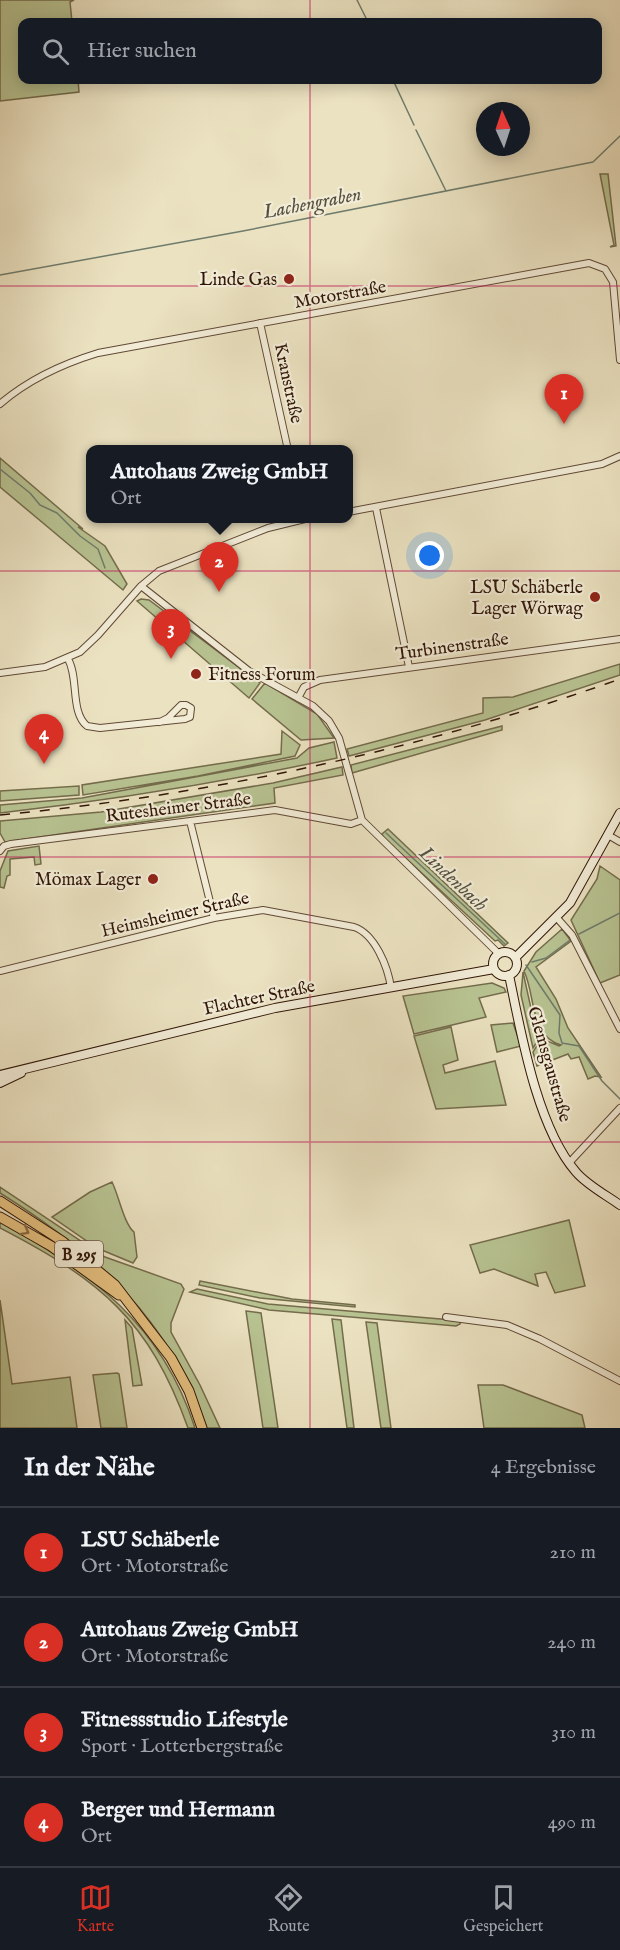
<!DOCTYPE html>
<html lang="de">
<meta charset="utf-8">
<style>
:root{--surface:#171b24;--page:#242831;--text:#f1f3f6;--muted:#9ea1a6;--line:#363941;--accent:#d93025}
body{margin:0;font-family:"IM FELL English",serif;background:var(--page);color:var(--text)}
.compass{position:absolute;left:476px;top:102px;width:54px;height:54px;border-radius:50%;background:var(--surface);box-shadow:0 3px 15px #0003;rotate:357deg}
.you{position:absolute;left:430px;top:556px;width:21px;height:21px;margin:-15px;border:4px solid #fff;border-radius:50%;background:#1a73e8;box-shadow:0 0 0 9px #1a73e833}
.badge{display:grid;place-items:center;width:39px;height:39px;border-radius:50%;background:var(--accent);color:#fff;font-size:20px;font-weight:700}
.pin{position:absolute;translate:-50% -50px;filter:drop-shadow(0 2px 3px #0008)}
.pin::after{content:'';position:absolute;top:32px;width:21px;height:18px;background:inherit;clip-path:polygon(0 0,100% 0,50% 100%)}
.popup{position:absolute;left:86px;top:445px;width:267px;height:78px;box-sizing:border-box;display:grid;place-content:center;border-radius:12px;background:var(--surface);filter:drop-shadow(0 2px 4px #0005);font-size:20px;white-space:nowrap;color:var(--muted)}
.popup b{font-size:22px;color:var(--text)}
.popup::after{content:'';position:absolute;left:50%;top:100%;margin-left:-12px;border:12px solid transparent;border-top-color:var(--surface)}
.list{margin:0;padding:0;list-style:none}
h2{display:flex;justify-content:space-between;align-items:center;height:78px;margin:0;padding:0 24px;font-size:26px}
h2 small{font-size:20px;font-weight:400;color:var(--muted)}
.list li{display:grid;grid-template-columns:39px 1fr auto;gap:18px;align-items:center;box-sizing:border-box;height:90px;padding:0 24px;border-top:2px solid var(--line)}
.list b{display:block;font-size:22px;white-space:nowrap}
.list p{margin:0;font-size:20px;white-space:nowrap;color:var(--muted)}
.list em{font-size:20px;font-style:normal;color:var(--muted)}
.icon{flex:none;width:33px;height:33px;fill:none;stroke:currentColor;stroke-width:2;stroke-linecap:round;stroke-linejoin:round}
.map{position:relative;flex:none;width:620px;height:1428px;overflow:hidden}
.search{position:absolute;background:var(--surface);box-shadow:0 3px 15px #0003;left:18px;right:18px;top:18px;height:66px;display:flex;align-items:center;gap:15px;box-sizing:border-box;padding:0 21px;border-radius:12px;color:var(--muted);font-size:22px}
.sheet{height:438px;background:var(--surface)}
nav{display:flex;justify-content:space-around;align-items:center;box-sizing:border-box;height:84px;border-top:2px solid var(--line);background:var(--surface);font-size:16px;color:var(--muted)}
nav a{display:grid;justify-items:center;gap:3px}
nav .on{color:var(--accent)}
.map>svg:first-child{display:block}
.green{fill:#b8c392;stroke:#746c4c;stroke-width:1.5}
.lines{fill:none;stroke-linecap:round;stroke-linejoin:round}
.stream{stroke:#6f7b6b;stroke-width:1.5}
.minor-casing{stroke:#604936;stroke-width:8}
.secondary-casing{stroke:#311607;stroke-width:10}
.primary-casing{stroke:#311607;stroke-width:11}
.minor{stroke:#f2ecd7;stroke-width:6}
.secondary{stroke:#f2ecd7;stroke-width:8}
.primary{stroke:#e6c180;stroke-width:9}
.rail{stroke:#311607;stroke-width:1.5;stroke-dasharray:10 10;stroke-linecap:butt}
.oneway{stroke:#8c6c44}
.grid{fill:none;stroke:#c2185b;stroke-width:1.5;stroke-opacity:0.55}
.poi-dot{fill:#8f2418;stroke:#f2ecd7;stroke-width:2}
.labels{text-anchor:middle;stroke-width:4.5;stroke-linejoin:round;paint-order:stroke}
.shield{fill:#f2ecd7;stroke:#6b5645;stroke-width:1.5}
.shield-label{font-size:16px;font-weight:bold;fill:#311607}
.poi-label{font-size:18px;fill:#311607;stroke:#f2ecd7;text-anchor:end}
.street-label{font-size:18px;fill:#311607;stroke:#f2ecd7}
.water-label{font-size:20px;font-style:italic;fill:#555141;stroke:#f2ecd7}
</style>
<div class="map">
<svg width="620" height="1428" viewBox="0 0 620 1428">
<rect width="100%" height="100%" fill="#ebe2c1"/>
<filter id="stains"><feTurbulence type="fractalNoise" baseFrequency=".00333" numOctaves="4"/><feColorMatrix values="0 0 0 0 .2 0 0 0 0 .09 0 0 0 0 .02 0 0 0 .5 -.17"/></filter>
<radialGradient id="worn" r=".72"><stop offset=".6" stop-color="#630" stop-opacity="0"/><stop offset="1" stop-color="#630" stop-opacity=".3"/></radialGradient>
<path class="green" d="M0 0H74L70 2 72 22H22V80H78L79 92 0 101Z
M600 174H608L616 246 610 247 614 245Z
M0 458 83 529 78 527 105 546 127 584 123 590 0 487Z
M141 599 149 600 260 683 249 698 137 601Z
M620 664V675L485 720 349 756 347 749 483 713V698L513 697Z
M265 683 317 714 334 738 301 740 252 699Z
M502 726V730L352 773 351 765Z
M282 731 300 745 295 756 198 776 83 795 82 785 281 754Z
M334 742 337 758C225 782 114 800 0 813V805L82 798 297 758 309 748Z
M342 767 343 775 274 788 275 803 5 842 0 833V821L101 812 273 783Z
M79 786V795L0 801V791Z
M388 829 508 943 504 946 498 940 495 941 384 838 382 834Z
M39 846 41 864 35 865 34 857 10 859V875L7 876 4 888 0 887V871L8 851Z
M600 866 620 880V975L600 983 571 920 597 879Z
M562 929 571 941 536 967 556 999 568 1028 601 1077 595 1076 588 1079 579 1057 571 1059 568 1054 537 1066 533 1052 543 1036 547 1041 559 1046 561 1045C529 1036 536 996 524 971L536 952Z
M523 972 534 1022 542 1034 533 1048 521 995Z
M492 983 504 988 506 992 479 998 486 1017 414 1034 403 996Z
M513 1023 521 1046 497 1052 491 1025Z
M451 1027 458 1060 443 1065 445 1073 495 1061 506 1105 436 1109 414 1036Z
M112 1182C119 1196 124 1224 134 1232L137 1257 133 1263 97 1248 52 1217 90 1192Z
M0 1187 105 1257 181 1284 184 1289 171 1323V1332L200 1385 220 1428H207C169 1319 96 1253 0 1193Z
M569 1220 585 1286 555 1293 546 1272 535 1274 538 1286 494 1269 480 1273 470 1245Z
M0 1221C92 1275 161 1322 195 1428H188C149 1319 100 1280 0 1228Z
M200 1281 292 1299 355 1305V1307L260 1298 199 1285Z
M197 1289 268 1304 452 1320 461 1321 460 1324 456 1326 269 1310 190 1292Z
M0 1300 12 1384 70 1377 77 1428H0Z
M246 1311 261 1313 278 1428H263Z
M332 1319 341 1320 354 1428H347Z
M125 1320 132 1328 142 1385 133 1386Z
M366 1322 377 1323 391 1428H381Z
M117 1373 119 1374 127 1428H101L93 1375Z
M478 1385H503L582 1415 585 1428H484Z"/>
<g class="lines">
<path class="stream" d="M357 0 368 22
M393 80 414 125
M416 130 446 191
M0 275 243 231 593 162 620 136
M0 469 30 493 40 505 57 513 80 536 98 549 105 568
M386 833 505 944
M579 934 620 913
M532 962 546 958 570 940
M526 965 560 1015 559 1033 562 1043 579 1046 602 1081 620 1099"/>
<g class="minor-casing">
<path id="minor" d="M260 323 288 450
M0 404C29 379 62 364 98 353L589 263 605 269 613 282 620 360
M376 508 409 667
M348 512 602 464 620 456
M141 586 249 671 313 706 329 721 339 738 362 820 498 953
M68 659C79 678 70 712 87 726L100 728 185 719 190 717 191 708 186 705H181L168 718 160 722
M0 673 45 667 80 652 98 635 141 586 159 571 268 528 309 518
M298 698 304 687 320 680 620 639
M190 821 214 918
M608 835 620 842
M0 851 4 846 11 844 275 810 351 824 362 820
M557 918 572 935 620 1029
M0 971 214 918 263 910 354 927C375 934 388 967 391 988
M569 1163 620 1108
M446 1317 507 1325 540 1339 620 1381"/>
</g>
<g class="secondary-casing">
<path id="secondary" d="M493 964a12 12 0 1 1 24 0a12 12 0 1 1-24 0Z
M516 957 570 903 620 813
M509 975C521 1033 537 1127 576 1172 587 1185 606 1195 620 1205
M0 1075 275 1008 494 969
M0 1083 21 1073"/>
</g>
<g class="primary-casing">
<path id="primary" d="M0 1201 62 1241 115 1285 171 1358 189 1391 202 1428
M0 1217 51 1246 119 1295"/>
</g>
<use href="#minor" class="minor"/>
<use href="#secondary" class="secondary"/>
<use href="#primary" class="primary"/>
<path class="rail" d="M0 815C211 795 420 750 620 679"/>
</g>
<defs><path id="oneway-chevron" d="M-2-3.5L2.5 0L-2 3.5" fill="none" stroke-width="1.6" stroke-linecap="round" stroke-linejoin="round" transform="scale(1.5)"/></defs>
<use class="oneway" href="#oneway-chevron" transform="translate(25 1231) rotate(29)"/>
<path class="grid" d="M310 0V22M310 80V1428M0 286H620M0 571H620M0 857H620M0 1142H620"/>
<g class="poi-dot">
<circle cx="289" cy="279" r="6"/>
<circle cx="595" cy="597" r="6"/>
<circle cx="196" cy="674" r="6"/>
<circle cx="153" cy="879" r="6"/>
</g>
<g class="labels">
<rect class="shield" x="55" y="1241" width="48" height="26" rx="4.5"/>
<g class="shield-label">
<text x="79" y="1260">B 295</text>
</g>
<g class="poi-label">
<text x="277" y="285">Linde Gas</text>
<text x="583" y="593">LSU Schäberle<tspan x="583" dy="21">Lager Wörwag</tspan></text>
<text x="208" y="680" text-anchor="start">Fitness Forum</text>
<text x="141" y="885">Mömax Lager</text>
</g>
<g class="street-label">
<text transform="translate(340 294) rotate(-10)" y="6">Motorstraße</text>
<text transform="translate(289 383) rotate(78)" y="6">Kranstraße</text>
<text transform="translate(452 646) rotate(-8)" y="6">Turbinenstraße</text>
<text transform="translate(178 807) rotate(-7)" y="6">Rutesheimer Straße</text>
<text transform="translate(175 914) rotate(-13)" y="6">Heimsheimer Straße</text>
<text transform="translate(259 997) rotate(-12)" y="6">Flachter Straße</text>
<text transform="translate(550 1064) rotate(74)" y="6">Glemsgaustraße</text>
</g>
<g class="water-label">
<text transform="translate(312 202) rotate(-11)" y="7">Lachengraben</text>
<text transform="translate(454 878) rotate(43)" y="7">Lindenbach</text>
</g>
</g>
<rect width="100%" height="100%" filter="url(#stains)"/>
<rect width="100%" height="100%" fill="url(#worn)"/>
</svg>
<svg class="compass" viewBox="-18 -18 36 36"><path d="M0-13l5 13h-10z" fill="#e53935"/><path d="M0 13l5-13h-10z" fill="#9ea1a6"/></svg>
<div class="you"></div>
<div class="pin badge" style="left:564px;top:424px">1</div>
<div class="pin badge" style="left:219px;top:592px">2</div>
<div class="popup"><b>Autohaus Zweig GmbH</b>Ort</div>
<div class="pin badge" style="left:171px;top:659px">3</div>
<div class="pin badge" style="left:44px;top:764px">4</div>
<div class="search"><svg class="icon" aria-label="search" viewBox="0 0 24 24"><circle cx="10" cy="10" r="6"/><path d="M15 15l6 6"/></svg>Hier suchen</div>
</div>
<section class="sheet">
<h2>In der Nähe<small>4 Ergebnisse</small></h2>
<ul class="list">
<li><span class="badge">1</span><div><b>LSU Schäberle</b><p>Ort · Motorstraße</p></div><em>210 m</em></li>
<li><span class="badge">2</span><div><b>Autohaus Zweig GmbH</b><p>Ort · Motorstraße</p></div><em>240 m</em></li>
<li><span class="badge">3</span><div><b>Fitnessstudio Lifestyle</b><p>Sport · Lotterbergstraße</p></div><em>310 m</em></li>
<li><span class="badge">4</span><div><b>Berger und Hermann</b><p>Ort</p></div><em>490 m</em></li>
</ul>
</section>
<nav>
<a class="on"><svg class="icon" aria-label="map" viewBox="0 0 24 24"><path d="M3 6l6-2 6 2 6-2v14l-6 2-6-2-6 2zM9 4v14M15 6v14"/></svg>Karte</a>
<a><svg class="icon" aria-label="directions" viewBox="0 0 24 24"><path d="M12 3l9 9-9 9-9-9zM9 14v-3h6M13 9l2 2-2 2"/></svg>Route</a>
<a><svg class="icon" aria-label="saved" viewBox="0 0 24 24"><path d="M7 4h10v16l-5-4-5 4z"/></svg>Gespeichert</a>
</nav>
